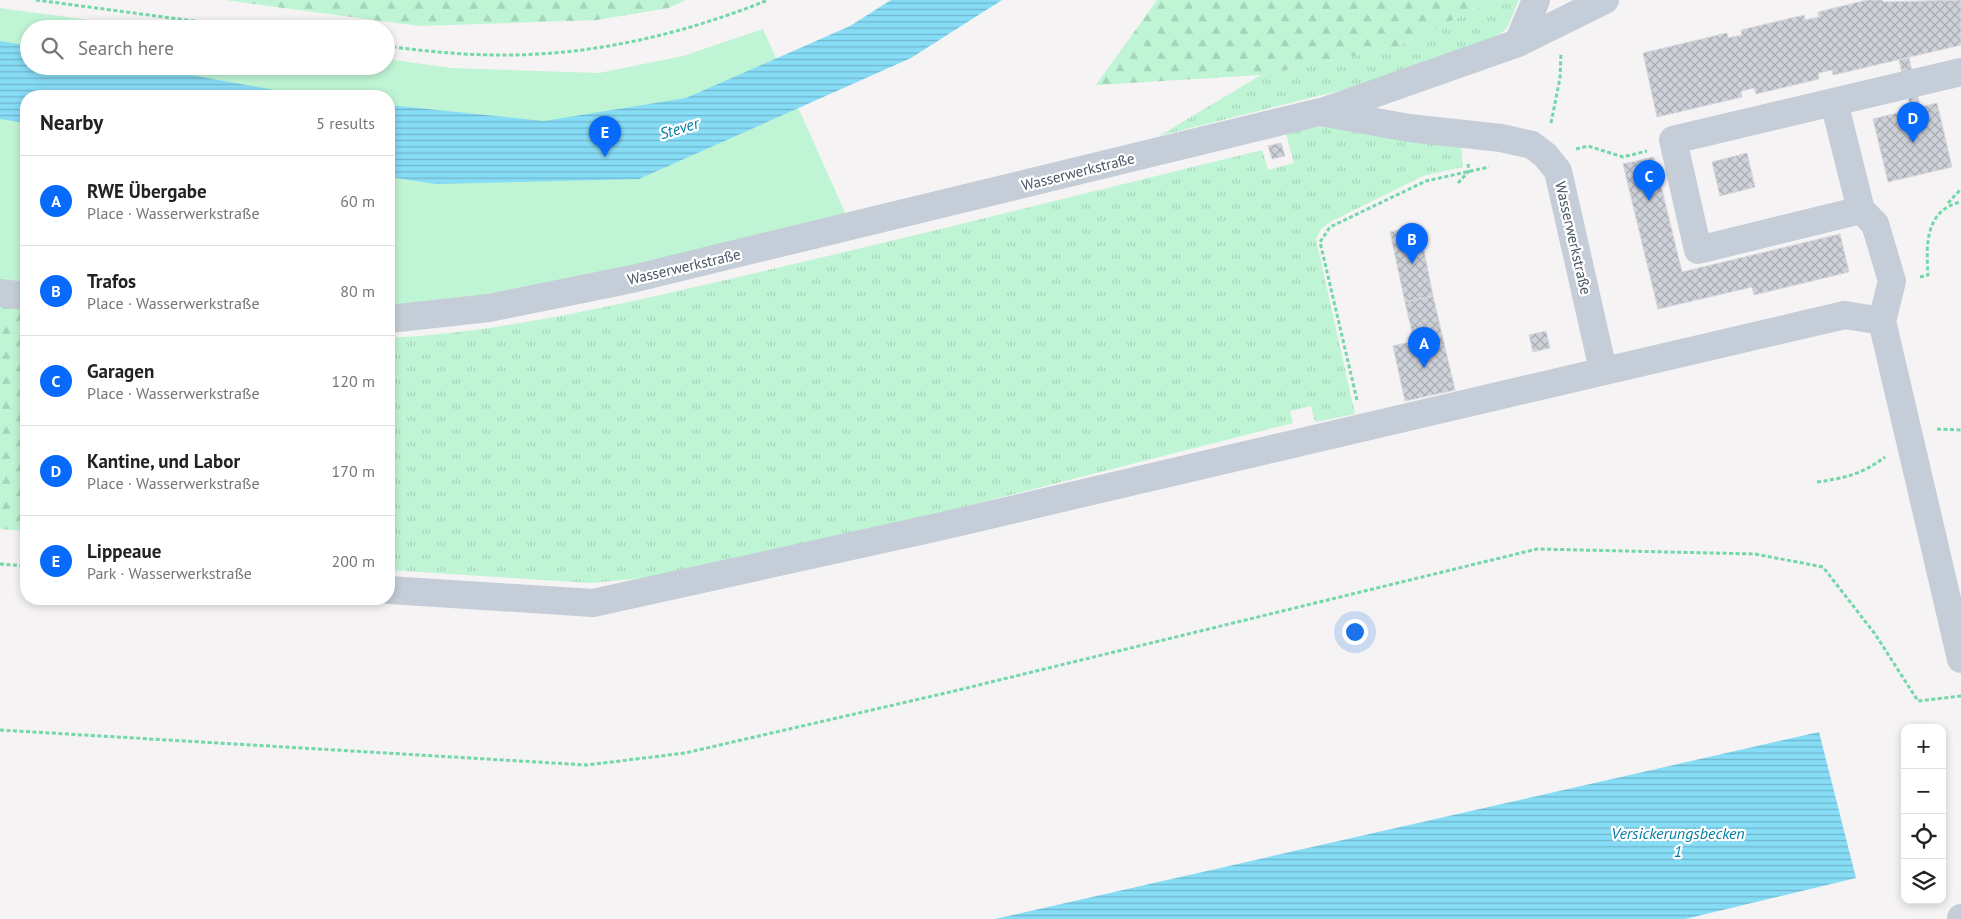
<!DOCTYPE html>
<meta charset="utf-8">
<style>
:root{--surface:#fff;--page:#f2f2f2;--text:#222;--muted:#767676;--line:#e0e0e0;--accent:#076afb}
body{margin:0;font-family:"PT Sans",sans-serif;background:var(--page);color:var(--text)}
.controls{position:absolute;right:15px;bottom:15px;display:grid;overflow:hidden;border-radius:10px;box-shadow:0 2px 8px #0003}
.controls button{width:45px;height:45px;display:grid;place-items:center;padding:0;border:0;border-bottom:1px solid var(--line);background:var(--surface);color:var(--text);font:25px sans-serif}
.you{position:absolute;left:1354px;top:631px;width:18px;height:18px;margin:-12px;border:4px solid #fff;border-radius:50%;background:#1a73e8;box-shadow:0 0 0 8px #1a73e833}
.badge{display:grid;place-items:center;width:32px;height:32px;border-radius:50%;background:var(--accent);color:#fff;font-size:16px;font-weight:700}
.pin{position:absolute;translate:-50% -41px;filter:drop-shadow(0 1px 2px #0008)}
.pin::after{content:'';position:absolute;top:26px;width:18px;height:15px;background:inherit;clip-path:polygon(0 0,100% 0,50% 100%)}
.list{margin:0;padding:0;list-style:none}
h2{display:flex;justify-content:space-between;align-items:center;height:65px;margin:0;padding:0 20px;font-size:21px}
h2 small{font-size:16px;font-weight:400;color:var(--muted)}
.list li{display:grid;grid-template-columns:32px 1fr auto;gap:15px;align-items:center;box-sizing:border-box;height:90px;padding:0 20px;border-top:1px solid var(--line)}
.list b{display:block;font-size:19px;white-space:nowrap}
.list p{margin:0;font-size:16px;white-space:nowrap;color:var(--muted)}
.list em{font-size:16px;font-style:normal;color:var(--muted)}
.icon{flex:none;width:28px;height:28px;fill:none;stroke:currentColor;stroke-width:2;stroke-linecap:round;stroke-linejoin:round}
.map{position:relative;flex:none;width:1961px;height:919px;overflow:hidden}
.search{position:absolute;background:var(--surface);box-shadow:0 2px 8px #0003;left:20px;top:20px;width:375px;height:55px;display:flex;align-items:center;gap:12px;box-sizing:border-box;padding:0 18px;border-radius:28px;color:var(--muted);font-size:19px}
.panel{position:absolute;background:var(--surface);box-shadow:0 2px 8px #0003;left:20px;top:90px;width:375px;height:515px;border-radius:20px}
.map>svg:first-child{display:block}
.grass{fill:url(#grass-tufts)}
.forest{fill:url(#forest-firs)}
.park{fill:#bff5d5}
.water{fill:url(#water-rules)}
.building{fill:url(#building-cross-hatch);stroke:#d6d8de}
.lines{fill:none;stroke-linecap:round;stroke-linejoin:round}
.path{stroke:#72d8a9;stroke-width:3;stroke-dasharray:4 2.5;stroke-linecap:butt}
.minor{stroke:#c5ced8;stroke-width:28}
.labels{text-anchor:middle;stroke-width:4.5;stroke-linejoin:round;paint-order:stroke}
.street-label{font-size:15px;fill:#485563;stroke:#fff}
.water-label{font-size:16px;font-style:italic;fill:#037da4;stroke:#fff}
</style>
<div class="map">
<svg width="1961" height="919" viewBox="0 0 1961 919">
<defs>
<pattern id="grass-tufts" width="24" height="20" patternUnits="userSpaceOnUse" patternTransform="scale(1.25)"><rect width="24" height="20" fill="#bff5d5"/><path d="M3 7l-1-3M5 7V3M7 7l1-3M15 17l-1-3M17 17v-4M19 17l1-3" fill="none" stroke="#a6d4ba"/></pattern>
<pattern id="forest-firs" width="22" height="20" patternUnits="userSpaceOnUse" patternTransform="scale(1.25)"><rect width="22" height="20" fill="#bff5d5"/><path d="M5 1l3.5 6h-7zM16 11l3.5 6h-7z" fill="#a6d4ba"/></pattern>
<pattern id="water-rules" width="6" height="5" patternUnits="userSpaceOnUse" patternTransform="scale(1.25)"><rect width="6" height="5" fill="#87dcf6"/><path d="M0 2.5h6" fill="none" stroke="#70b5cb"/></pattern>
<pattern id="building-cross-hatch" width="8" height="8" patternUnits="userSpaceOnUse" patternTransform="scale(1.25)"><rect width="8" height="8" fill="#ced1d8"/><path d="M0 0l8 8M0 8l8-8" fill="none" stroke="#a9acb3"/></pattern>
</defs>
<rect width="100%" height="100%" fill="#f5f3f3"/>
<path class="grass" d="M1494 0H1519L1507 28 1490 41 1374 82 1159 136 1261 75 1397 47Z
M1328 125 1461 147 1463 167 1423 176 1332 221 1321 229 1316 239 1355 414 1315 422 1311 406 1290 411 1293 423 943 512 683 574 591 583 389 570V338C513 331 635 301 755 273 925 234 1093 191 1262 150L1268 170 1294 163 1286 134Z"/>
<path class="forest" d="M225 0H686L668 8 597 20 419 26Z
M1157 0H1494L1397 47 1261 75 1096 85Z
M0 294 26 299V531L0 529Z"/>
<path class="park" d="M0 8 155 29H29V66H386V59L452 68 599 73 683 56 763 29 847 217 502 299 389 308V96H26V282L0 280Z"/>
<path class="water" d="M891 0H1002L911 58 639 179 436 184 389 177V105L544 121 686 98 850 26Z
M0 41 29 46V66H141L308 96H26V123L0 119Z
M1819 732 1856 878 1685 919H995Z"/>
<path class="building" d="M1867 0H1882L1883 2 1961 0V45L1833 75 1832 70 1818 73 1819 79 1756 94 1754 88 1741 91 1742 97 1657 117 1643 53 1727 33 1728 38 1742 35 1741 30 1804 15 1805 20 1819 17 1818 12Z
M1909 58 1920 107 1911 110 1899 60Z
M1937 103 1952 167 1888 182 1873 119Z
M1281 143 1285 156 1272 159 1268 146Z
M1747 153 1755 187 1720 196 1712 162Z
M1654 157 1682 272 1840 234 1849 272 1754 295 1752 287 1658 309 1623 164Z
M1419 225 1433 296 1405 302 1390 232Z
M1433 296 1455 390 1405 401 1393 346 1414 341 1405 302Z
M1546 331 1550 348 1533 352 1529 335Z"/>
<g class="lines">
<path class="path" d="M36 0 254 29
M386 46C424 51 461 55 499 55 591 56 684 34 768 0
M1551 123 1560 78 1561 53
M1576 149 1588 146 1623 157 1647 151
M1458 183 1469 171 1468 164
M1948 203 1961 189
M1920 277 1928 275C1926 245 1925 210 1961 202
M1357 400 1320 242 1330 227 1426 181 1489 167
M1937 429 1961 430
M1817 482C1846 478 1862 474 1885 457
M0 564 26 566
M0 730 587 765 685 753 950 692 1537 549 1755 554 1823 567 1875 634 1918 701 1961 696"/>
<path class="minor" d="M1518 43 1605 0
M1834 102 1861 210 1698 250 1673 140 1961 72
M1322 112 1518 43 1536 0
M1861 210 1875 224 1892 281 1882 321 1961 659
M0 293 26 296
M389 319 489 308 632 279 1320 112 1409 128 1501 138 1532 145 1545 155 1558 171 1603 370
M389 590 593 603 938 527 1806 324 1845 315 1882 321
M1961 919V918"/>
</g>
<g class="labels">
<g class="street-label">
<text transform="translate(1078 172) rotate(-14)" y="5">Wasserwerkstraße</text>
<text transform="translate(1573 238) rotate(77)" y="5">Wasserwerkstraße</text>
<text transform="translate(684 267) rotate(-13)" y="5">Wasserwerkstraße</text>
</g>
<g class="water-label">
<text transform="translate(679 128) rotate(-17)" y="6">Stever</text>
<text x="1678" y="839">Versickerungsbecken<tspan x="1678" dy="18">1</tspan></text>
</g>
</g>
</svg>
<div class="controls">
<button>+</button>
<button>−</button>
<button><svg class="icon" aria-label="locate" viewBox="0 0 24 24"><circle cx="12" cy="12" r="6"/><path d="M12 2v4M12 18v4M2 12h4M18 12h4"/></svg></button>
<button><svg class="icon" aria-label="layers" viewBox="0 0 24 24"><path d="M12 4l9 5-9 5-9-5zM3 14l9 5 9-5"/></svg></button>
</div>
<div class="you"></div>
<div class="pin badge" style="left:1424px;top:368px">A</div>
<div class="pin badge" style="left:1412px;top:264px">B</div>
<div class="pin badge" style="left:1649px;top:201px">C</div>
<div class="pin badge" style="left:1913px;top:143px">D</div>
<div class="pin badge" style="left:605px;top:157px">E</div>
<div class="search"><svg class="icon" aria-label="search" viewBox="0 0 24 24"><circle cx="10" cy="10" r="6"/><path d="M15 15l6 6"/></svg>Search here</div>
<section class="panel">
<h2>Nearby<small>5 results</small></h2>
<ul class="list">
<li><span class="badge">A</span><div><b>RWE Übergabe</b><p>Place · Wasserwerkstraße</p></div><em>60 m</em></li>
<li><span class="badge">B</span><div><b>Trafos</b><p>Place · Wasserwerkstraße</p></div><em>80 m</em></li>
<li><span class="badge">C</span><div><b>Garagen</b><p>Place · Wasserwerkstraße</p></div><em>120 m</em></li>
<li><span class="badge">D</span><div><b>Kantine, und Labor</b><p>Place · Wasserwerkstraße</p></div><em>170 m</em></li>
<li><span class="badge">E</span><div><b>Lippeaue</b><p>Park · Wasserwerkstraße</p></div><em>200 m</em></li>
</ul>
</section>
</div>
